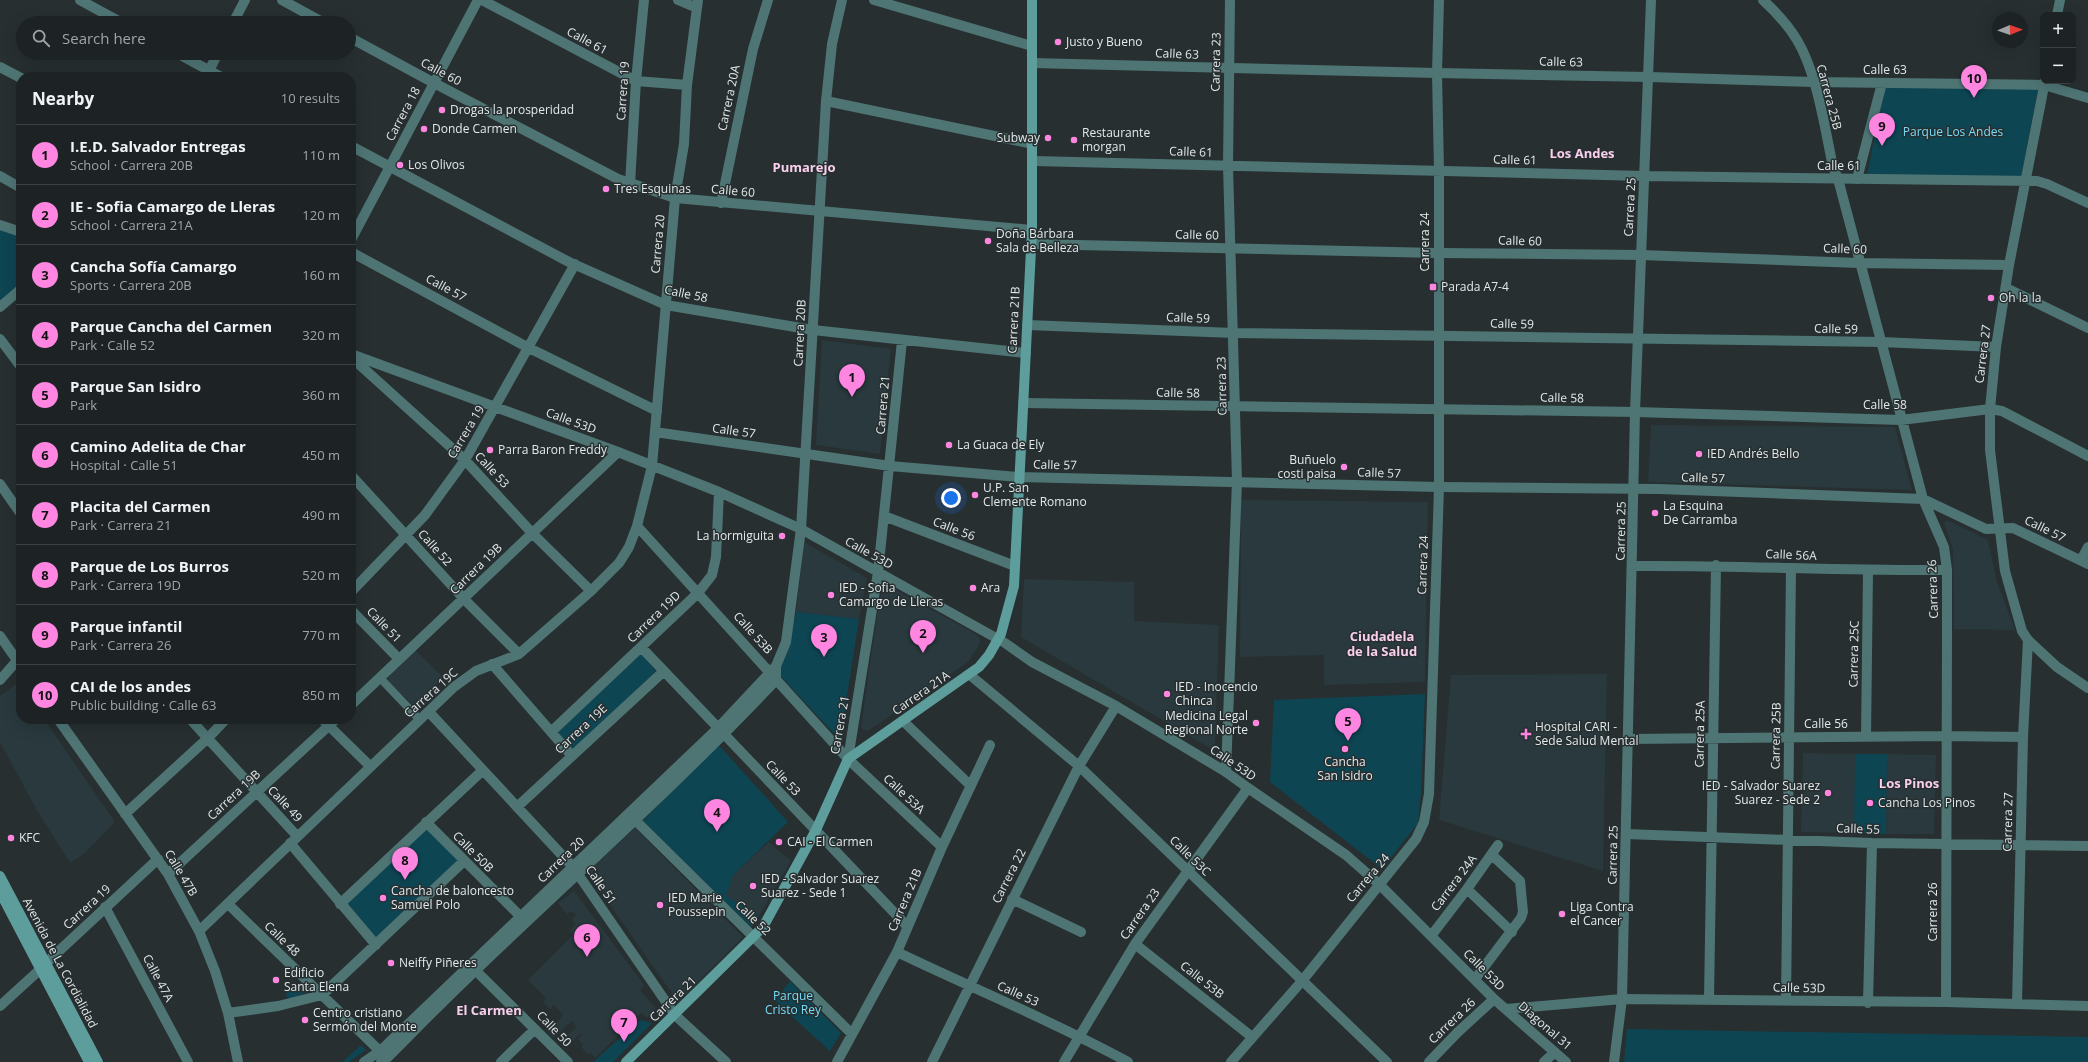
<!DOCTYPE html>
<meta charset="utf-8">
<style>
:root{--surface:#1d2325;--page:#2a2f32;--text:#f1f3f6;--muted:#a0a4a7;--line:#3b4042;--accent:#fe86e1}
body{margin:0;font-family:"Open Sans",sans-serif;background:var(--page);color:var(--text)}
.controls{position:absolute;right:12px;top:12px;display:grid;overflow:hidden;border-radius:8px;box-shadow:0 4px 16px #0002}
.controls button{width:36px;height:36px;display:grid;place-items:center;padding:0;border:0;border-bottom:1px solid var(--line);background:var(--surface);color:var(--text);font:20px sans-serif}
.compass{position:absolute;left:1992px;top:12px;width:36px;height:36px;border-radius:50%;background:var(--surface);box-shadow:0 4px 16px #0002;rotate:88deg}
.you{position:absolute;left:951px;top:498px;width:14px;height:14px;margin:-10px;border:3px solid #fff;border-radius:50%;background:#1a73e8;box-shadow:0 0 0 6px #1a73e833}
.badge{display:grid;place-items:center;width:26px;height:26px;border-radius:50%;background:var(--accent);color:#111;font-size:13px;font-weight:700}
.pin{position:absolute;translate:-50% -33px;filter:drop-shadow(0 1px 2px #0008)}
.pin::after{content:'';position:absolute;top:21px;width:14px;height:12px;background:inherit;clip-path:polygon(0 0,100% 0,50% 100%)}
.list{margin:0;padding:0;list-style:none}
h2{display:flex;justify-content:space-between;align-items:center;height:52px;margin:0;padding:0 16px;font-size:17px}
h2 small{font-size:13px;font-weight:400;color:var(--muted)}
.list li{display:grid;grid-template-columns:26px 1fr auto;gap:12px;align-items:center;box-sizing:border-box;height:60px;padding:0 16px;border-top:1px solid var(--line)}
.list b{display:block;font-size:15px;white-space:nowrap}
.list p{margin:0;font-size:13px;white-space:nowrap;color:var(--muted)}
.list em{font-size:13px;font-style:normal;color:var(--muted)}
.icon{flex:none;width:22px;height:22px;fill:none;stroke:currentColor;stroke-width:2;stroke-linecap:round;stroke-linejoin:round}
.map{position:relative;flex:none;width:2088px;height:1062px;overflow:hidden}
.search{position:absolute;background:var(--surface);box-shadow:0 4px 16px #0002;left:16px;top:16px;width:340px;height:44px;display:flex;align-items:center;gap:10px;box-sizing:border-box;padding:0 14px;border-radius:22px;color:var(--muted);font-size:15px}
.panel{position:absolute;background:var(--surface);box-shadow:0 4px 16px #0002;left:16px;top:72px;width:340px;height:652px;border-radius:16px}
.map>svg:first-child{display:block}
.built{fill:#29393d}
.green{fill:#0e4552}
.lines{fill:none;stroke-linecap:round;stroke-linejoin:round}
.pedestrian{stroke:#4e7574;stroke-width:8}
.minor{stroke:#4e7574;stroke-width:10}
.tertiary{stroke:#4e7574;stroke-width:10}
.secondary{stroke:#5d9d9c;stroke-width:10}
.poi-dot{fill:#fe86e1;stroke:#272f31;stroke-width:1.5}
.labels{text-anchor:middle;stroke-width:3;stroke-linejoin:round;paint-order:stroke}
.street-label{font-size:12px;fill:#e3e8e9;stroke:#272f31}
.poi-label{font-size:12px;fill:#e3e8e9;stroke:#272f31;text-anchor:start}
.park-label{font-size:12px;fill:#77dcf7;stroke:#272f31}
.neighbourhood-label{font-size:13px;font-weight:bold;fill:#f9cfed;stroke:#272f31}
</style>
<div class="map">
<svg width="2088" height="1062" viewBox="0 0 2088 1062">
<rect width="100%" height="100%" fill="#272f31"/>
<path class="built" d="M822 340 891 349 880 454 816 445Z
M1651 425 1895 427 1912 490 1648 482Z
M1241 500 1428 502 1425 682 1324 685V655L1240 657Z
M1947 520 1988 540 1997 582 2015 630 1954 629 1953 549 1944 524Z
M804 542 867 578 859 619 796 612Z
M1024 579 1134 582V621L1219 625 1215 751 1021 637Z
M892 588 974 633 979 637 980 641 979 645 969 661 868 731 863 730 861 727 879 601 882 592Z
M415 650 443 677 415 707 386 680Z
M1607 674 1603 871 1439 820 1451 675Z
M19 682 21 685V719H44L115 822 85 853 70 863 34 805 0 742V696Z
M1803 753 1855 754 1854 833 1801 832Z
M1887 754 1936 755 1934 834H1886Z
M635 828 743 937 678 1002 587 872Z
M769 842 791 861 759 916 725 896 733 875Z
M574 891 644 985 640 990 656 1009 647 1018 641 1013 595 1058 591 1053 588 1055 581 1047 583 1045 578 1039 582 1035 581 1033 573 1041 568 1035 576 1027 572 1021 554 1038 548 1032 563 1015 554 1005 550 1009 543 1002 546 998 528 980 573 935 569 931 575 924 572 919 576 915 572 911 567 914 558 903Z"/>
<path class="green" d="M1884 86 2038 89 2021 178 1867 176Z
M0 229 21 236V286L0 304Z
M796 612 859 619 840 740 776 671 786 656Z
M641 653 656 671 573 750 556 733Z
M1425 694 1421 793 1418 823 1382 869 1270 782 1274 700Z
M717 743 788 822 733 875 726 896 759 916 751 927 643 821Z
M1855 754H1887L1886 834 1854 833Z
M431 823 462 856 377 939 347 903Z
M790 981 841 1033 830 1051 775 1001Z
M297 983 307 992 290 999 285 995Z
M640 1020 652 1023 613 1062H593Z
M1627 1029 2088 1037V1062H1624Z
M361 1045 366 1050 349 1062H342Z"/>
<g class="lines">
<path class="pedestrian" d="M380 678 420 720"/>
<path class="minor" d="M80 0 122 23
M482 0 636 81 687 85
M678 0 697 8
M874 0 1032 46
M1763 0C1776 12 1788 25 1797 40 1817 73 1825 129 1833 167L1838 179 1923 499 1944 547 1947 570V631L1946 1002
M233 23 245 0
M177 53 221 77
M1032 63 1437 73 1649 77 1814 82 2044 85 2088 98
M0 67 21 78
M206 77 218 53
M826 101 1033 144
M351 146 569 262 666 305 813 330 1026 353
M1857 179 1882 83
M630 184 636 81 644 0
M721 203 753 49 768 0
M1031 244 1438 253 1641 255 1859 263 2009 265
M351 252 527 347 657 411
M2006 288 2088 328
M0 307 21 289
M1027 325 1234 333 1881 342 1996 347
M0 339 21 367
M351 354 618 452 719 492 801 529 1005 643 1032 662 1116 706 1226 772
M351 357 465 460 532 533 591 591
M1023 403 1635 412 1901 420 1990 409 2002 411 2088 456
M655 432 890 466 1019 477 1439 487 1659 489 1923 499 1986 529 2013 528 2088 564
M351 475 464 599 519 654
M0 484 21 514
M884 516 1015 566
M637 526 848 759 942 847
M2081 560 2088 547
M1633 566C1738 565 1842 571 1947 570
M351 592 425 515 465 460 575 264
M351 610 399 659
M0 636 21 666
M641 647 907 926
M492 664 572 756
M970 675 1079 766 1387 1062
M351 705 618 452
M429 712 573 867 675 1015 726 1062
M58 719 168 874 199 931 215 971 228 1013 238 1062
M190 719 297 836
M322 719 370 766
M903 721 971 786
M551 732 698 593 712 575 716 557 719 492
M1866 737 1868 571
M1629 739 1947 736 2023 737
M848 759 878 572 902 341
M1248 788 1346 855 1379 884 1494 999 1566 1062
M517 807 664 671
M125 814 208 738 226 719
M636 821 852 1034
M426 822 520 916
M1626 834 1872 843 2088 846
M290 843 376 945
M168 874 336 719
M1467 889 1512 932
M1012 899 1081 932
M228 904 385 1056
M340 904 483 770
M105 907 188 1062
M199 931 454 687 476 671 519 654 591 591 619 563 629 547 637 526 652 466 675 198 684 144 687 85 698 0
M1431 936 1467 889 1498 845
M1135 944 1252 1037
M897 952C974 989 1053 1021 1128 1062
M46 963 158 859
M469 964 568 1062
M1475 979 1521 918 1523 912 1520 881 1492 855
M1709 1000 1716 565
M1786 1001 1791 568
M1868 1003 1872 843
M2017 1004 2023 737 2028 640
M1506 1009 1622 999 1946 1002 2088 1006
M228 1013 278 1006 322 995 464 861
M501 1062 535 1029
M837 1062 897 952 942 847 990 745
M932 1062 1079 766 1116 706
M1429 1062 1458 1032 1494 999
M1544 1062 1555 1052"/>
<path class="tertiary" d="M282 0 324 23
M2057 15 2060 0
M349 37 434 83 618 179 675 198 1032 230
M2045 81 2009 265 1996 347 1990 409V450L2005 571 2022 631 2028 640 2057 667 2088 688
M1033 161 1645 176 2037 181 2047 184 2088 203
M0 176 21 188
M0 225 21 232
M351 240 478 0
M0 680 21 656
M0 1006 46 964
M364 1062 380 1051 718 728 776 666 786 642 801 529 826 101 832 44 842 0
M381 1062 387 1058C416 1029 445 999 475 971 576 874 680 782 776 680V666
M1064 1062 1135 944 1248 788 1226 772 1237 481 1228 166 1230 0
M1231 1062 1302 981 1416 839 1424 822 1429 794 1439 487V171L1437 73 1439 0
M1614 1062 1622 999 1635 412 1651 0"/>
<path class="secondary" d="M0 876 98 1062
M0 892 89 1062
M626 1062 763 927 816 830 848 759 979 667 989 655 1001 634 1014 586 1032 230V0"/>
</g>
<g class="poi-dot">
<circle cx="1058" cy="42" r="4"/>
<circle cx="442" cy="110" r="4"/>
<circle cx="424" cy="129" r="4"/>
<circle cx="1048" cy="138" r="4"/>
<circle cx="1074" cy="140" r="4"/>
<circle cx="400" cy="165" r="4"/>
<circle cx="606" cy="189" r="4"/>
<circle cx="988" cy="241" r="4"/>
<rect x="1429" y="283" width="8" height="8" rx="2"/>
<circle cx="1991" cy="298" r="4"/>
<circle cx="949" cy="445" r="4"/>
<circle cx="490" cy="450" r="4"/>
<circle cx="1699" cy="454" r="4"/>
<circle cx="1344" cy="467" r="4"/>
<circle cx="975" cy="495" r="4"/>
<circle cx="1655" cy="513" r="4"/>
<circle cx="782" cy="536" r="4"/>
<circle cx="973" cy="588" r="4"/>
<circle cx="831" cy="595" r="4"/>
<circle cx="1167" cy="694" r="4"/>
<circle cx="1256" cy="723" r="4"/>
<path d="M1524 728h4v4h4v4h-4v4h-4v-4h-4v-4h4z"/>
<circle cx="1345" cy="749" r="4"/>
<circle cx="1828" cy="793" r="4"/>
<circle cx="1870" cy="803" r="4"/>
<circle cx="11" cy="838" r="4"/>
<circle cx="779" cy="842" r="4"/>
<circle cx="753" cy="886" r="4"/>
<circle cx="383" cy="898" r="4"/>
<circle cx="660" cy="905" r="4"/>
<circle cx="1562" cy="914" r="4"/>
<circle cx="391" cy="963" r="4"/>
<circle cx="276" cy="980" r="4"/>
<circle cx="305" cy="1020" r="4"/>
</g>
<g class="labels">
<g class="street-label">
<text transform="translate(587 41) rotate(28)" y="4">Calle 61</text>
<text transform="translate(1177 54) rotate(2)" y="4">Calle 63</text>
<text transform="translate(1216 62) rotate(-89)" y="4">Carrera 23</text>
<text transform="translate(1561 62) rotate(1)" y="4">Calle 63</text>
<text x="1885" y="74">Calle 63</text>
<text transform="translate(441 72) rotate(28)" y="4">Calle 60</text>
<text transform="translate(623 91) rotate(-86)" y="4">Carrera 19</text>
<text transform="translate(1829 97) rotate(75)" y="4">Carrera 25B</text>
<text transform="translate(729 98) rotate(-78)" y="4">Carrera 20A</text>
<text transform="translate(403 114) rotate(-62)" y="4">Carrera 18</text>
<text transform="translate(1191 152) rotate(2)" y="4">Calle 61</text>
<text transform="translate(1515 160) rotate(1)" y="4">Calle 61</text>
<text x="1839" y="170">Calle 61</text>
<text transform="translate(733 191) rotate(5)" y="4">Calle 60</text>
<text transform="translate(1630 207) rotate(-87)" y="4">Carrera 25</text>
<text transform="translate(1197 235) rotate(1)" y="4">Calle 60</text>
<text transform="translate(1520 241) rotate(1)" y="4">Calle 60</text>
<text transform="translate(1425 242) rotate(-90)" y="4">Carrera 24</text>
<text transform="translate(658 244) rotate(-85)" y="4">Carrera 20</text>
<text transform="translate(1845 249) rotate(2)" y="4">Calle 60</text>
<text transform="translate(446 288) rotate(28)" y="4">Calle 57</text>
<text transform="translate(686 294) rotate(12)" y="4">Calle 58</text>
<text transform="translate(1188 318) rotate(2)" y="4">Calle 59</text>
<text transform="translate(1014 320) rotate(-87)" y="4">Carrera 21B</text>
<text transform="translate(1512 324) rotate(1)" y="4">Calle 59</text>
<text transform="translate(1836 329) rotate(1)" y="4">Calle 59</text>
<text transform="translate(800 333) rotate(-87)" y="4">Carrera 20B</text>
<text transform="translate(1983 354) rotate(-83)" y="4">Carrera 27</text>
<text transform="translate(1222 386) rotate(-91)" y="4">Carrera 23</text>
<text transform="translate(1178 393) rotate(1)" y="4">Calle 58</text>
<text transform="translate(1562 398) rotate(1)" y="4">Calle 58</text>
<text transform="translate(883 405) rotate(-85)" y="4">Carrera 21</text>
<text x="1885" y="409">Calle 58</text>
<text transform="translate(571 421) rotate(20)" y="4">Calle 53D</text>
<text transform="translate(734 431) rotate(8)" y="4">Calle 57</text>
<text transform="translate(466 432) rotate(-59)" y="4">Carrera 19</text>
<text transform="translate(1055 465) rotate(1)" y="4">Calle 57</text>
<text transform="translate(492 470) rotate(47)" y="4">Calle 53</text>
<text transform="translate(1379 473) rotate(2)" y="4">Calle 57</text>
<text transform="translate(1703 478) rotate(2)" y="4">Calle 57</text>
<text transform="translate(954 529) rotate(21)" y="4">Calle 56</text>
<text transform="translate(2045 529) rotate(26)" y="4">Calle 57</text>
<text transform="translate(1621 531) rotate(-89)" y="4">Carrera 25</text>
<text transform="translate(435 548) rotate(48)" y="4">Calle 52</text>
<text transform="translate(869 553) rotate(29)" y="4">Calle 53D</text>
<text transform="translate(1791 555) rotate(2)" y="4">Calle 56A</text>
<text transform="translate(1423 565) rotate(-88)" y="4">Carrera 24</text>
<text transform="translate(476 569) rotate(-44)" y="4">Carrera 19B</text>
<text transform="translate(1933 589) rotate(-92)" y="4">Carrera 26</text>
<text transform="translate(654 617) rotate(-44)" y="4">Carrera 19D</text>
<text transform="translate(384 625) rotate(46)" y="4">Calle 51</text>
<text transform="translate(753 633) rotate(48)" y="4">Calle 53B</text>
<text transform="translate(1854 654) rotate(-89)" y="4">Carrera 25C</text>
<text transform="translate(431 693) rotate(-42)" y="4">Carrera 19C</text>
<text transform="translate(921 693) rotate(-35)" y="4">Carrera 21A</text>
<text x="1826" y="728">Calle 56</text>
<text transform="translate(840 725) rotate(-80)" y="4">Carrera 21</text>
<text transform="translate(581 729) rotate(-43)" y="4">Carrera 19E</text>
<text transform="translate(1700 734) rotate(-89)" y="4">Carrera 25A</text>
<text transform="translate(1776 736) rotate(-89)" y="4">Carrera 25B</text>
<text transform="translate(1233 763) rotate(34)" y="4">Calle 53D</text>
<text transform="translate(783 778) rotate(46)" y="4">Calle 53</text>
<text transform="translate(904 794) rotate(43)" y="4">Calle 53A</text>
<text transform="translate(234 795) rotate(-43)" y="4">Carrera 19B</text>
<text transform="translate(285 804) rotate(47)" y="4">Calle 49</text>
<text transform="translate(2008 822) rotate(-89)" y="4">Carrera 27</text>
<text transform="translate(1858 829) rotate(2)" y="4">Calle 55</text>
<text transform="translate(473 852) rotate(45)" y="4">Calle 50B</text>
<text transform="translate(1613 855) rotate(-89)" y="4">Carrera 25</text>
<text transform="translate(1190 856) rotate(44)" y="4">Calle 53C</text>
<text transform="translate(561 860) rotate(-44)" y="4">Carrera 20</text>
<text transform="translate(181 873) rotate(59)" y="4">Calle 47B</text>
<text transform="translate(1009 876) rotate(-63)" y="4">Carrera 22</text>
<text transform="translate(1368 878) rotate(-50)" y="4">Carrera 24</text>
<text transform="translate(1454 883) rotate(-53)" y="4">Carrera 24A</text>
<text transform="translate(601 885) rotate(55)" y="4">Calle 51</text>
<text transform="translate(905 900) rotate(-67)" y="4">Carrera 21B</text>
<text transform="translate(87 907) rotate(-43)" y="4">Carrera 19</text>
<text transform="translate(1933 912) rotate(-90)" y="4">Carrera 26</text>
<text transform="translate(1140 914) rotate(-55)" y="4">Carrera 23</text>
<text transform="translate(753 918) rotate(44)" y="4">Calle 52</text>
<text transform="translate(282 939) rotate(44)" y="4">Calle 48</text>
<text transform="translate(60 963) rotate(62)" y="4">Avenida de La Cordialidad</text>
<text transform="translate(1484 970) rotate(45)" y="4">Calle 53D</text>
<text transform="translate(158 978) rotate(62)" y="4">Calle 47A</text>
<text transform="translate(1202 980) rotate(38)" y="4">Calle 53B</text>
<text transform="translate(1799 988) rotate(1)" y="4">Calle 53D</text>
<text transform="translate(1018 994) rotate(24)" y="4">Calle 53</text>
<text transform="translate(673 999) rotate(-44)" y="4">Carrera 21</text>
<text transform="translate(1452 1021) rotate(-44)" y="4">Carrera 26</text>
<text transform="translate(1545 1026) rotate(41)" y="4">Diagonal 31</text>
<text transform="translate(554 1029) rotate(46)" y="4">Calle 50</text>
</g>
<g class="poi-label">
<text x="1066" y="46">Justo y Bueno</text>
<text x="450" y="114">Drogas la prosperidad</text>
<text x="432" y="133">Donde Carmen</text>
<text x="1082" y="137">Restaurante<tspan x="1082" dy="14">morgan</tspan></text>
<text x="1040" y="142" text-anchor="end">Subway</text>
<text x="408" y="169">Los Olivos</text>
<text x="614" y="193">Tres Esquinas</text>
<text x="996" y="238">Doña Bárbara<tspan x="996" dy="14">Sala de Belleza</tspan></text>
<text x="1441" y="291">Parada A7-4</text>
<text x="1999" y="302">Oh la la</text>
<text x="957" y="449">La Guaca de Ely</text>
<text x="498" y="454">Parra Baron Freddy</text>
<text x="1707" y="458">IED Andrés Bello</text>
<text x="1336" y="464" text-anchor="end">Buñuelo<tspan x="1336" dy="14">costi paisa</tspan></text>
<text x="983" y="492">U.P. San<tspan x="983" dy="14">Clemente Romano</tspan></text>
<text x="1663" y="510">La Esquina<tspan x="1663" dy="14">De Carramba</tspan></text>
<text x="774" y="540" text-anchor="end">La hormiguita</text>
<text x="839" y="592">IED - Sofia<tspan x="839" dy="14">Camargo de Lleras</tspan></text>
<text x="981" y="592">Ara</text>
<text x="1175" y="691">IED - Inocencio<tspan x="1175" dy="14">Chinca</tspan></text>
<text x="1248" y="720" text-anchor="end">Medicina Legal<tspan x="1248" dy="14">Regional Norte</tspan></text>
<text x="1535" y="731">Hospital CARI -<tspan x="1535" dy="14">Sede Salud Mental</tspan></text>
<text x="1345" y="766" text-anchor="middle">Cancha<tspan x="1345" dy="14">San Isidro</tspan></text>
<text x="1820" y="790" text-anchor="end">IED - Salvador Suarez<tspan x="1820" dy="14">Suarez - Sede 2</tspan></text>
<text x="1878" y="807">Cancha Los Pinos</text>
<text x="19" y="842">KFC</text>
<text x="787" y="846">CAI - El Carmen</text>
<text x="761" y="883">IED - Salvador Suarez<tspan x="761" dy="14">Suarez - Sede 1</tspan></text>
<text x="391" y="895">Cancha de baloncesto<tspan x="391" dy="14">Samuel Polo</tspan></text>
<text x="668" y="902">IED Marie<tspan x="668" dy="14">Poussepin</tspan></text>
<text x="1570" y="911">Liga Contra<tspan x="1570" dy="14">el Cancer</tspan></text>
<text x="399" y="967">Neiffy Piñeres</text>
<text x="284" y="977">Edificio<tspan x="284" dy="14">Santa Elena</tspan></text>
<text x="313" y="1017">Centro cristiano<tspan x="313" dy="14">Sermón del Monte</tspan></text>
</g>
<g class="park-label">
<text x="1953" y="136">Parque Los Andes</text>
<text x="793" y="1000">Parque<tspan x="793" dy="14">Cristo Rey</tspan></text>
</g>
<g class="neighbourhood-label">
<text x="1582" y="158">Los Andes</text>
<text x="804" y="172">Pumarejo</text>
<text x="1382" y="641">Ciudadela<tspan x="1382" dy="15">de la Salud</tspan></text>
<text x="1909" y="788">Los Pinos</text>
<text x="489" y="1015">El Carmen</text>
</g>
</g>
</svg>
<div class="controls">
<button>+</button>
<button>−</button>
</div>
<svg class="compass" viewBox="-18 -18 36 36"><path d="M0-13l5 13h-10z" fill="#e53935"/><path d="M0 13l5-13h-10z" fill="#a0a4a7"/></svg>
<div class="you"></div>
<div class="pin badge" style="left:852px;top:397px">1</div>
<div class="pin badge" style="left:923px;top:653px">2</div>
<div class="pin badge" style="left:824px;top:657px">3</div>
<div class="pin badge" style="left:717px;top:832px">4</div>
<div class="pin badge" style="left:1348px;top:741px">5</div>
<div class="pin badge" style="left:587px;top:957px">6</div>
<div class="pin badge" style="left:624px;top:1042px">7</div>
<div class="pin badge" style="left:405px;top:880px">8</div>
<div class="pin badge" style="left:1882px;top:146px">9</div>
<div class="pin badge" style="left:1974px;top:98px">10</div>
<div class="search"><svg class="icon" aria-label="search" viewBox="0 0 24 24"><circle cx="10" cy="10" r="6"/><path d="M15 15l6 6"/></svg>Search here</div>
<section class="panel">
<h2>Nearby<small>10 results</small></h2>
<ul class="list">
<li><span class="badge">1</span><div><b>I.E.D. Salvador Entregas</b><p>School · Carrera 20B</p></div><em>110 m</em></li>
<li><span class="badge">2</span><div><b>IE - Sofia Camargo de Lleras</b><p>School · Carrera 21A</p></div><em>120 m</em></li>
<li><span class="badge">3</span><div><b>Cancha Sofía Camargo</b><p>Sports · Carrera 20B</p></div><em>160 m</em></li>
<li><span class="badge">4</span><div><b>Parque Cancha del Carmen</b><p>Park · Calle 52</p></div><em>320 m</em></li>
<li><span class="badge">5</span><div><b>Parque San Isidro</b><p>Park</p></div><em>360 m</em></li>
<li><span class="badge">6</span><div><b>Camino Adelita de Char</b><p>Hospital · Calle 51</p></div><em>450 m</em></li>
<li><span class="badge">7</span><div><b>Placita del Carmen</b><p>Park · Carrera 21</p></div><em>490 m</em></li>
<li><span class="badge">8</span><div><b>Parque de Los Burros</b><p>Park · Carrera 19D</p></div><em>520 m</em></li>
<li><span class="badge">9</span><div><b>Parque infantil</b><p>Park · Carrera 26</p></div><em>770 m</em></li>
<li><span class="badge">10</span><div><b>CAI de los andes</b><p>Public building · Calle 63</p></div><em>850 m</em></li>
</ul>
</section>
</div>
